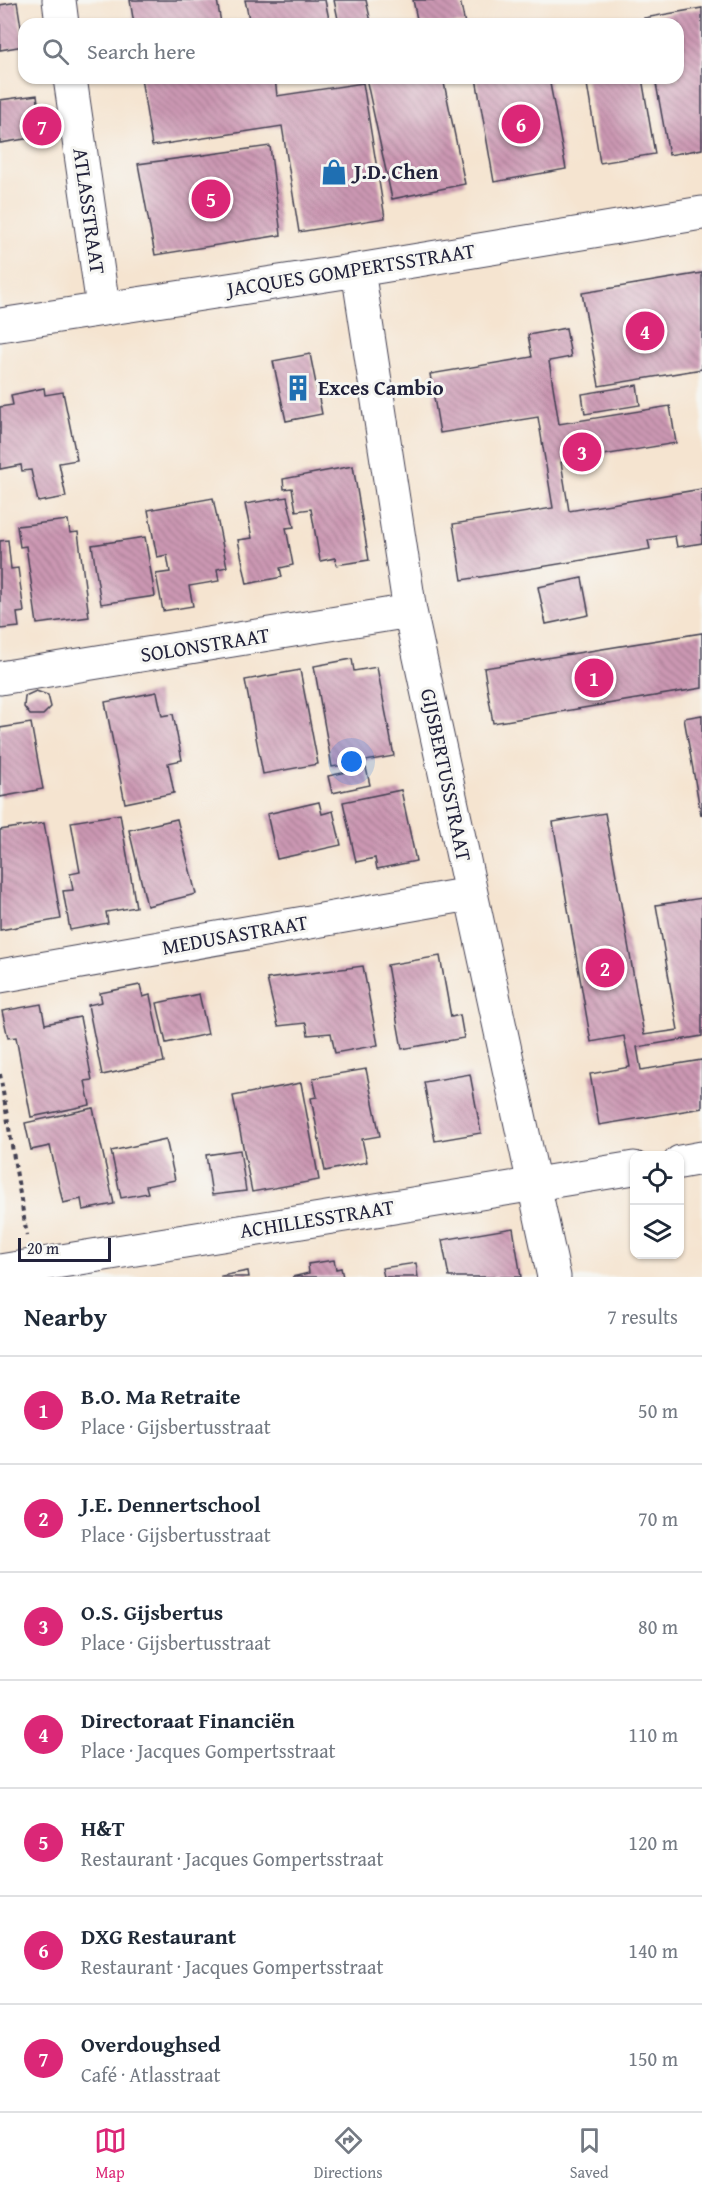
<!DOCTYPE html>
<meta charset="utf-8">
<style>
:root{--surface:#fff;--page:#f2f2f3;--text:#1f2937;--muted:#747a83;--line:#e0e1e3;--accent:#db2777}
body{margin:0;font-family:"Gentium Book Plus",serif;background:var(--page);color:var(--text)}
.controls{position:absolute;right:18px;bottom:18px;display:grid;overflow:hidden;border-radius:12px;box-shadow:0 2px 4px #0004}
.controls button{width:54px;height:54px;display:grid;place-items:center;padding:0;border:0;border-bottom:2px solid var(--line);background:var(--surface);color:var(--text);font:30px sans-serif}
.scale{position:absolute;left:18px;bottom:15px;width:93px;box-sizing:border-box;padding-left:6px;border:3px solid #22223b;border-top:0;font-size:16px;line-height:21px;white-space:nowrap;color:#22223b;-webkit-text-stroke:4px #f6f6f2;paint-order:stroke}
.you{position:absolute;left:352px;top:762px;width:21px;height:21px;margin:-15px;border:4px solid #fff;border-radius:50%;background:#1a73e8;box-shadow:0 0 0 9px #1a73e833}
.badge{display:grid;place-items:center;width:39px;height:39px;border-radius:50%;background:var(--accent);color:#fff;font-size:20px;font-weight:700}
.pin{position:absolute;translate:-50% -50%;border:3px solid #fff;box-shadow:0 2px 6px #0006}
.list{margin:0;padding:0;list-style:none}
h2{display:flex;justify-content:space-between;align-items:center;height:78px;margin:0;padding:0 24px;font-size:26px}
h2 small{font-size:20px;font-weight:400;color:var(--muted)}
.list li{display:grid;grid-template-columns:39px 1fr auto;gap:18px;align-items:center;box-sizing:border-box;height:108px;padding:0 24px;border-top:2px solid var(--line)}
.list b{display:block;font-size:22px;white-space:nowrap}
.list p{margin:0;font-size:20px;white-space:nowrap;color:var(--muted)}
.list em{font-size:20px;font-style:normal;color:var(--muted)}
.icon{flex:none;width:33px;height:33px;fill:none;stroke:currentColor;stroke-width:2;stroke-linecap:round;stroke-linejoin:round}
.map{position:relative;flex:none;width:702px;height:1277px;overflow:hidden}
.search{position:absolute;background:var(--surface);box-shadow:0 2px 4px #0004;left:18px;right:18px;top:18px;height:66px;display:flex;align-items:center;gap:15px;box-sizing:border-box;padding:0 21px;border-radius:18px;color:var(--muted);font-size:22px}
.sheet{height:834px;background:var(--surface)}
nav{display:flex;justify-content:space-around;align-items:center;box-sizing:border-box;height:84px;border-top:2px solid var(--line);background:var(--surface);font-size:16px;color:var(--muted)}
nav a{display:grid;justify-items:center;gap:3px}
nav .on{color:var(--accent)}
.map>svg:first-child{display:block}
.building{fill:url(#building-back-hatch)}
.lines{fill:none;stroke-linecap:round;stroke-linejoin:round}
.minor-casing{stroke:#423f51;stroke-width:35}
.path{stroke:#423f51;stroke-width:4;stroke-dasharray:4.5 4.5;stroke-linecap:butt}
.minor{stroke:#fff;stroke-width:33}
.labels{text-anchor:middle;stroke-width:6;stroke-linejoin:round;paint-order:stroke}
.poi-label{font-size:21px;font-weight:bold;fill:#22223b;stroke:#f6f6f2;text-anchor:start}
.street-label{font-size:21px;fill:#22223b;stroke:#f6f6f2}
</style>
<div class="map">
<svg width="702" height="1277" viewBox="0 0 702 1277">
<defs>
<pattern id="building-back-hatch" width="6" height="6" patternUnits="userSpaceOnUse" patternTransform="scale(1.5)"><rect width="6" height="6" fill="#cc98b3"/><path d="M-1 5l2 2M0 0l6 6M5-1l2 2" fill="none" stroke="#a57c93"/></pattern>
</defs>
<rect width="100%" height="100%" fill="#f6f6f2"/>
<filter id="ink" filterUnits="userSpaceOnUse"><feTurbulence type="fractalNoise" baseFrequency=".0167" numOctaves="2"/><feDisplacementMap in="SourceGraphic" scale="12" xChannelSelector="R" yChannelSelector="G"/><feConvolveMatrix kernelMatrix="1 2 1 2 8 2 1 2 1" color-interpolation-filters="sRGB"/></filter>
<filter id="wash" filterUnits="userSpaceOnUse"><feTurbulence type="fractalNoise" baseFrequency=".008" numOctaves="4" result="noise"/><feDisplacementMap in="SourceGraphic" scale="24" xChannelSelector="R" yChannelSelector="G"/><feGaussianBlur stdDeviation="1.35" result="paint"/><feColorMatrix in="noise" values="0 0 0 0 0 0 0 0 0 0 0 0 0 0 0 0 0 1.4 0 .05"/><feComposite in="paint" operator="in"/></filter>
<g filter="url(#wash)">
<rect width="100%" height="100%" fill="#f5e4d0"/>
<g id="blocks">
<path class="building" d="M130 0H217L221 23 134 24Z
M245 0H325L330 24H250Z
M334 0H366L371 22 339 24Z
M413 0H460L465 24H418Z
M17 2 24 46 0 50V5Z
M702 8V149L669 155 655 78H678V24H646L644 18Z
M633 20V24H613V23Z
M141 78H275L277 96 363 83 385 218 299 232 282 126 152 146Z
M366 78H443L465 184 392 199Z
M476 78H549L566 169 494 182Z
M586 78H642L655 154 600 163Z
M37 95 40 117 47 115 50 135 0 143V100Z
M270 146 281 235 155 255 138 164Z
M702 273V369L599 386 582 293Z
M566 328 571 357 549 361 559 424 670 406 676 443 561 462 569 511 702 489V543L677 547 675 536 648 540 650 549 462 580 453 524 553 508 538 417 440 433 430 374 532 357 528 335Z
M310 354 322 414 286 421 273 361Z
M637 385 640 405 585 414 582 394Z
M44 388 45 395 63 392 77 460 59 463 66 497 38 502 31 470 22 471 21 465 0 469V407L13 405 11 395Z
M353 466 369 560 336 565 335 558 320 561 311 509 296 511 292 488 284 489 283 479Z
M287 497 294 527 286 528 293 565 280 568 282 577 247 584 238 540 252 538 245 504Z
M213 498 227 567 217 569 219 581 189 586 193 606 163 611 156 574 170 572 167 555 157 557 148 510Z
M68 520 70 533 78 532 89 617 37 624 26 546 20 547 17 526Z
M145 537 155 596 101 604 92 545Z
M8 540 11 569 18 568 24 612 17 613 19 627 0 629V541Z
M582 578 589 615 546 624 538 587Z
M702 633V688L493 723 484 668Z
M352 659 354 671 377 667 394 756 332 767 314 666Z
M300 670 318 764 263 774 245 680Z
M36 691 48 695 51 707 43 715H30L24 707 25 696Z
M157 692 162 716 173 714 182 760 168 763 174 793 125 803 105 702Z
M702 715V815H701L684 718Z
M31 723 43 789 0 797V728Z
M366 768 370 785 332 793 328 776Z
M401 790 416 861 377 869 375 858 356 862 343 802Z
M319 802 322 814 333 811 341 845 277 859 267 814Z
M605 813 644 1035 678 1030 656 905 702 898V1036L637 1047 641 1070 702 1060V1108L599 1125 590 1074 630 1067 624 1036 591 1042 553 822Z
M120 814 136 907 106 912 108 923 70 930 63 891 73 890 70 874 80 872 71 822Z
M177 819 196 894 147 906 129 830Z
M44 823 61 919 0 930V830Z
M440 956 451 1017 460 1015 464 1038 402 1049 387 965Z
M363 966 378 1045 335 1053 331 1033 308 1035 306 1023 278 1026 267 979Z
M140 985 143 997 150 995 164 1062 102 1075 88 1005 102 1002 100 993Z
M199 994 208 1034 166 1043 157 1003Z
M41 1004 45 1024 80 1017 92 1080 85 1081 90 1105 31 1117 16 1037 8 1038 2 1011Z
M366 1069 380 1136 362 1139 367 1162 325 1171 311 1098 317 1097 313 1078Z
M470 1074 481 1133 435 1141 424 1082Z
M301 1083 319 1180 252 1192 233 1096Z
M93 1108 114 1204 83 1210 81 1199 63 1203 50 1146 31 1150 25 1123Z
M166 1139 175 1180 146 1186 148 1193 121 1198 111 1151Z
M240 1150 246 1191 212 1195 206 1155Z
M513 1228 521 1277H449L442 1240Z
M334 1260 336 1269 341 1268 343 1277H292L309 1273 308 1264Z
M416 1263 418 1277H384L382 1268Z
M248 1271 249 1277H221V1276Z"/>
</g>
</g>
<g filter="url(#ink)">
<use href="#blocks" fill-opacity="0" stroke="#423f51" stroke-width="1.5"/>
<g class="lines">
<g class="minor-casing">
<path id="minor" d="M59 0 62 24
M70 78 103 307
M358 270 410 611 554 1277
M0 325 358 270 702 213
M0 678 410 611
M0 976 470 894
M680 1162 702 1158
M0 1271 634 1168"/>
</g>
<path class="path" d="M0 1074 27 1236"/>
<use href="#minor" class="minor"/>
</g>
</g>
<defs>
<g id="shop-bare" transform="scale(2.07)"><path d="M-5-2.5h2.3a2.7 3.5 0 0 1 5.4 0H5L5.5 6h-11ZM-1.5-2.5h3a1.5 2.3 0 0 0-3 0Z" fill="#1f6fb2" stroke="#f6f6f2" stroke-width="2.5" paint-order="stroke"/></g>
<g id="building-bare" transform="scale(2.07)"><path d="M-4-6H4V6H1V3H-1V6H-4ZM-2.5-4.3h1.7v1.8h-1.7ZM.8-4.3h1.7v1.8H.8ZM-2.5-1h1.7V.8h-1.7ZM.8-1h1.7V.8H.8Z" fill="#1f6fb2" stroke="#f6f6f2" stroke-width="2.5" paint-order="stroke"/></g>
</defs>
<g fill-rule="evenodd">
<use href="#shop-bare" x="334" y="172"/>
<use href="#building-bare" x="298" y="388"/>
</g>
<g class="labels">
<g class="poi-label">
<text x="354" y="179">J.D. Chen</text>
<text x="318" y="395">Exces Cambio</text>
</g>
<g class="street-label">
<text transform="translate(89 211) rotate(82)" y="7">ATLASSTRAAT</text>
<text transform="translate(351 270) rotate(-9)" y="7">JACQUES GOMPERTSSTRAAT</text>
<text transform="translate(205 645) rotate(-9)" y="7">SOLONSTRAAT</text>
<text transform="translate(446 775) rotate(78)" y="7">GIJSBERTUSSTRAAT</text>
<text transform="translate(235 935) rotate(-10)" y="7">MEDUSASTRAAT</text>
<text transform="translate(317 1219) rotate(-9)" y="7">ACHILLESSTRAAT</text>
</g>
</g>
</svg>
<div class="controls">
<button><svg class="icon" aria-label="locate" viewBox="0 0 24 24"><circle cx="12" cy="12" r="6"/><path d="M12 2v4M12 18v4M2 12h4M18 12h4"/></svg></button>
<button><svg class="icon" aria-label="layers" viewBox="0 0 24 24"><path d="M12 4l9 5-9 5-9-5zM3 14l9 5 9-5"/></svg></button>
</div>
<div class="scale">20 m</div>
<div class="you"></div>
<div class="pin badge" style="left:594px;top:678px">1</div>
<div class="pin badge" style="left:605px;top:968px">2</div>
<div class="pin badge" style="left:582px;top:452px">3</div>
<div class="pin badge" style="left:645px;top:331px">4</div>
<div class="pin badge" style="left:211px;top:199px">5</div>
<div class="pin badge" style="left:521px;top:124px">6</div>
<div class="pin badge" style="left:42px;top:126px">7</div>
<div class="search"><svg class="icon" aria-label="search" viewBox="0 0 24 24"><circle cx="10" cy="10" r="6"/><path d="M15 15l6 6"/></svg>Search here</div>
</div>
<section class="sheet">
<h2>Nearby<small>7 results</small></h2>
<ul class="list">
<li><span class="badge">1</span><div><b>B.O. Ma Retraite</b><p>Place · Gijsbertusstraat</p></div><em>50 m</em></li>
<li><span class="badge">2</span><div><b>J.E. Dennertschool</b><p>Place · Gijsbertusstraat</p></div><em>70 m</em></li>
<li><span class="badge">3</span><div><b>O.S. Gijsbertus</b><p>Place · Gijsbertusstraat</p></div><em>80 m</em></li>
<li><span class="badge">4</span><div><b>Directoraat Financiën</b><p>Place · Jacques Gompertsstraat</p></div><em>110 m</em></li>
<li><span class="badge">5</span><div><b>H&amp;T</b><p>Restaurant · Jacques Gompertsstraat</p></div><em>120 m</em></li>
<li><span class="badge">6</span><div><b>DXG Restaurant</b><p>Restaurant · Jacques Gompertsstraat</p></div><em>140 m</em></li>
<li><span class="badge">7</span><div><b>Overdoughsed</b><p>Café · Atlasstraat</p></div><em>150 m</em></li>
</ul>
</section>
<nav>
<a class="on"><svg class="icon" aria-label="map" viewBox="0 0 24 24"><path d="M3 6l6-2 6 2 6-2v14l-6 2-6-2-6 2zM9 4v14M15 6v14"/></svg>Map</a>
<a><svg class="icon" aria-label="directions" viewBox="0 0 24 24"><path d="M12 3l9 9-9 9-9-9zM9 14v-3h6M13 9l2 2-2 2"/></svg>Directions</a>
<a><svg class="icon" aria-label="saved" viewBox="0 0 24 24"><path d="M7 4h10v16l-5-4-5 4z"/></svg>Saved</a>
</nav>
